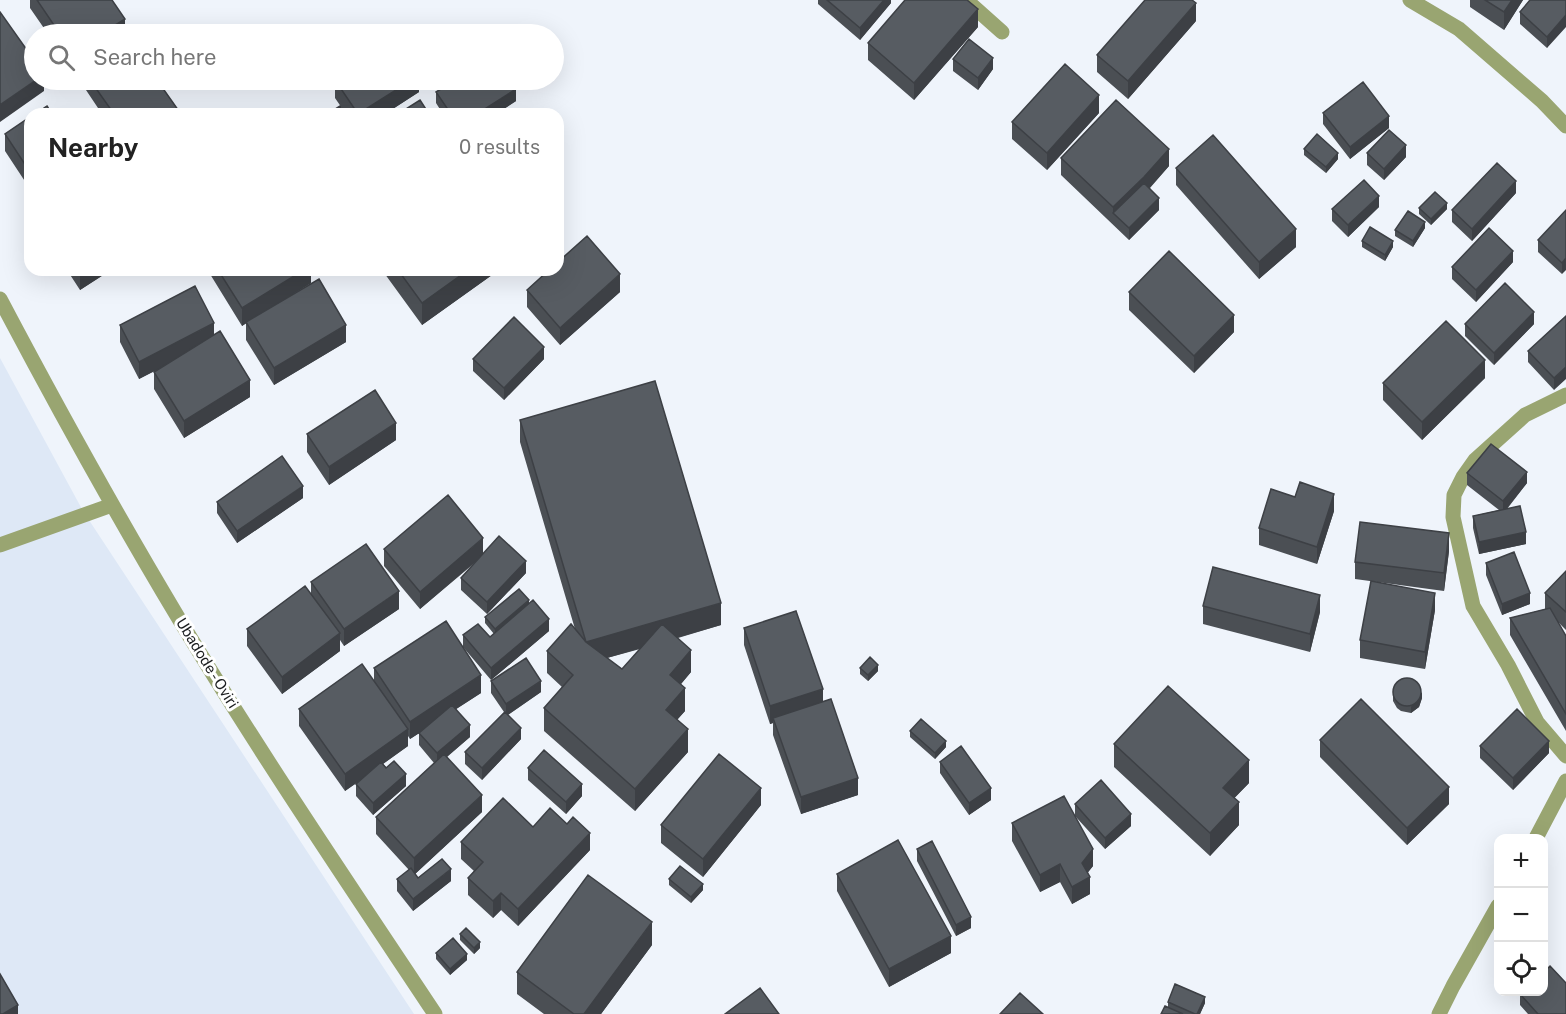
<!DOCTYPE html>
<meta charset="utf-8">
<style>
:root{--surface:#fff;--page:#f2f2f2;--text:#222;--muted:#767676;--line:#e0e0e0}
body{margin:0;font-family:"Public Sans",sans-serif;background:var(--page);color:var(--text)}
.controls{position:absolute;right:18px;bottom:18px;display:grid;overflow:hidden;border-radius:12px;box-shadow:0 6px 24px #0002}
.controls button{width:54px;height:54px;display:grid;place-items:center;padding:0;border:0;border-bottom:2px solid var(--line);background:var(--surface);color:var(--text);font:30px sans-serif}
.list{margin:0;padding:0;list-style:none}
h2{display:flex;justify-content:space-between;align-items:center;height:78px;margin:0;padding:0 24px;font-size:26px}
h2 small{font-size:20px;font-weight:400;color:var(--muted)}
.icon{flex:none;width:33px;height:33px;fill:none;stroke:currentColor;stroke-width:2;stroke-linecap:round;stroke-linejoin:round}
.map{position:relative;flex:none;width:1566px;height:1014px;overflow:hidden}
.search{position:absolute;background:var(--surface);box-shadow:0 6px 24px #0002;left:24px;top:24px;width:540px;height:66px;display:flex;align-items:center;gap:15px;box-sizing:border-box;padding:0 21px;border-radius:33px;color:var(--muted);font-size:22px}
.panel{position:absolute;background:var(--surface);box-shadow:0 6px 24px #0002;left:24px;top:108px;width:540px;height:168px;border-radius:18px}
.map>svg:first-child{display:block}
.built{fill:#dee8f6}
.lines{fill:none;stroke-linecap:round;stroke-linejoin:round}
.minor{stroke:#99a571;stroke-width:15}
.wall{fill:#4b4f54;fill-rule:evenodd}
.shaded-wall{fill:#3d4045}
.building{fill:#575c62;stroke:#3d4045;stroke-width:1.5}
.labels{text-anchor:middle;stroke-width:6;stroke-linejoin:round;paint-order:stroke}
.street-label{font-size:15px;fill:#1c1e20;stroke:#fff}
</style>
<div class="map">
<svg width="1566" height="1014" viewBox="0 0 1566 1014">
<rect width="100%" height="100%" fill="#eff4fb"/>
<path class="built" d="M0 358 83 511 414 1014H0Z"/>
<g class="lines">
<path class="minor" d="M966 0 1002 32
M1410 0 1459 29 1542 101 1566 126
M0 299C57 407 116 514 179 619 260 753 348 883 435 1014
M1566 395 1525 415 1475 460 1463 477 1454 495 1453 517 1473 606 1508 665 1537 722 1566 756
M0 545 112 505
M1536 838 1566 781
M1439 1014 1453 986 1498 906"/>
</g>
<path class="wall" d="M30 0H112L125 34H48L30 8Z
M818 0H891V3L860 40 818 4Z
M1470 0H1523L1504 30 1470 7Z
M1566 0 1547 48 1520 24V12Z
M1196 21 1128 99 1097 72V55Z
M978 27 914 100 868 60V43Z
M953 59 993 69 978 90 953 71Z
M84 80H157L181 114H102L84 87Z
M335 80H419V92L385 114H346L335 98Z
M436 92 516 101 496 114H443L436 103Z
M1099 113 1047 170 1012 139V122Z
M1323 113 1389 128 1350 159 1323 124Z
M30 117V189L5 151V134Z
M1304 149 1338 159 1326 173 1304 155Z
M1367 153 1406 157 1384 180 1367 165Z
M1061 158 1169 166 1150 188 1159 210 1129 240 1061 175Z
M1176 168 1296 247 1259 279 1176 185Z
M1516 193 1472 241 1452 222V210Z
M1379 207 1348 237 1332 221V209Z
M1419 208 1447 209 1431 225 1419 214Z
M1566 210 1562 274 1538 252V240Z
M1425 228 1413 247 1395 236V230Z
M1362 241 1393 247 1385 261 1362 247Z
M1513 262 1476 302 1452 279V267Z
M67 270H111L80 290Z
M210 270H311V283L272 307 346 342 274 385 246 340V323L242 326 210 274Z
M382 270H499L422 325Z
M527 290 620 292 560 345 527 307Z
M1129 292 1234 332 1194 373 1129 310Z
M1566 316 1554 390 1528 362V351Z
M1465 324H1534L1494 365 1465 336Z
M120 325 214 334 250 397 184 438 154 389V372L156 370 139 379 120 342Z
M473 359H544L504 400 473 371Z
M1485 378 1422 440 1383 400V383Z
M520 420 721 625 678 638 691 672 681 684 685 711 677 720 688 752 635 811 544 731V708L562 687 547 673V651L575 629 520 442ZM640 649 622 669 607 658Z
M307 434 396 440 329 485 307 452Z
M1467 473 1527 483 1507 509 1526 544 1479 554 1473 528V516L1499 510 1467 485Z
M1295 497 1334 511 1317 564 1259 545V528Z
M303 498 237 543 217 513V502Z
M384 549 483 553 526 573 487 614 461 590V578L477 561 420 609 384 566Z
M1449 551 1444 591 1355 579V562Z
M1486 563 1530 604 1502 615 1486 575Z
M1566 571V630L1558 622 1566 636V731L1510 635V618L1545 609V593Z
M311 582 399 609 344 646 340 640V651L282 694 247 646V629L311 594Z
M529 604 549 631 491 680 463 647V635L490 637 494 634 485 623V617Z
M1203 606 1320 612 1310 652 1203 624Z
M1435 610 1425 669 1360 658V640Z
M744 628 823 701 858 795 801 814 773 735V723L770 724 744 645Z
M374 668 481 693 456 709 470 737 447 757 482 812 415 874 418 878 451 881 413 911 397 891V879L409 870 376 834V817L434 763 419 745V733L421 732 410 739 408 736V746L383 764 406 786 373 815 356 796V784L361 780 345 791 299 726V709L374 681Z
M860 668 878 671 868 681 860 674Z
M491 681 541 692 508 715 521 739 482 780 465 764V752L504 712 491 693Z
M1393 695 1422 698 1419 707 1411 713 1401 711 1397 708 1393 701Z
M910 731 946 747 935 759 910 737Z
M1320 740 1449 804 1407 845 1320 757Z
M1114 744 1249 783 1234 798 1239 825 1210 856 1114 767Z
M1480 746 1549 753 1513 790 1480 758Z
M940 762 991 800 969 815 940 773Z
M528 768 582 796 566 814 528 780Z
M1075 804 1131 826 1105 849 1075 816 1093 866 1088 872 1090 894 1072 904 1060 882 1040 892 1012 841V823L1075 815Z
M761 805 703 877 661 843V825Z
M533 827 590 850 518 926 501 910 493 918 468 895V878L474 871 461 859V842Z
M917 849 971 928 956 936 917 861Z
M837 874 951 953 889 987 837 891Z
M669 879 703 890 691 903 669 885Z
M460 934 480 948 474 954 460 940Z
M652 945 601 1014H544L517 994V972Z
M436 953 467 960 450 975 436 959Z
M1520 994 1566 1014H1528L1520 1005Z
M1168 1002 1205 1003 1200 1014H1161L1168 1007Z"/>
<path class="shaded-wall" d="M884 0H891V3L860 40V28Z
M1512 0H1523L1504 30V12Z
M1196 3V21L1128 99V81Z
M978 9V27L914 100V83Z
M1566 15V27L1547 48V37Z
M125 19V34H101Z
M993 58V69L978 90V78Z
M36 80H44V91L0 122V105Z
M412 80H419V92L385 114H358Z
M516 89V101L496 114H477Z
M1099 95V113L1047 170V153Z
M1389 116V128L1350 159V147Z
M1406 145V157L1384 180V169Z
M1169 149V166L1144 194 1113 213V207Z
M1338 153V159L1326 173V167Z
M1516 181V193L1472 241V229Z
M1379 196V207L1348 237V225Z
M1159 198V210L1129 240V228Z
M1447 203V209L1431 225V219Z
M1425 222V228L1413 247V241Z
M1296 229V247L1259 279V262Z
M1393 241V247L1385 261V255Z
M1513 251V262L1476 302V290Z
M1566 258V270L1562 274V263Z
M83 270H111L80 290V272Z
M304 270H311V283L242 326V308Z
M468 270H499L422 325V303Z
M620 274V292L560 345V328Z
M1534 312V324L1494 365V353Z
M1234 315V332L1194 373V356Z
M214 323V341L139 379V362Z
M346 325V342L274 385V368Z
M544 347V359L504 400V388Z
M1485 360V378L1422 440V422Z
M1566 367V379L1554 390V378Z
M250 380V397L184 438V421Z
M396 423V440L329 485V467Z
M1527 472V483L1503 513V501Z
M303 486V498L237 543V531Z
M1334 494V511L1317 564V547Z
M1526 532V544L1479 554V542Z
M1449 533V551L1444 591V573Z
M483 538V555L420 609V592Z
M526 561V573L487 614V602Z
M399 591V609L344 646V629Z
M1435 593V610L1425 669V652Z
M1530 593V604L1502 615V604Z
M1320 595V612L1310 652V634Z
M529 600V606L495 635V629Z
M721 603V625L586 664V642Z
M549 619V631L491 680V668Z
M340 633V651L282 694V677Z
M691 650V672L670 697V675Z
M878 665V671L868 681V675Z
M481 675V693L410 739V722Z
M541 681V692L506 716V704Z
M685 688V711L666 732V710Z
M823 689V707L773 718V723L770 724V706Z
M1422 692V698L1419 707 1411 713V707Z
M470 725V737L437 765V753Z
M521 728V739L482 780V768Z
M408 729V746L345 791V774Z
M688 729V752L635 811V789Z
M946 741V747L935 759V753Z
M1549 741V753L1513 790V778Z
M1249 760V783L1223 810V788Z
M406 774V786L373 815V803Z
M858 778V795L801 814V797Z
M582 784V796L566 814V802Z
M1449 787V804L1407 845V828Z
M761 788V805L703 877V859Z
M991 788V800L969 815V803Z
M482 795V812L414 875V858Z
M1239 802V825L1210 856V833Z
M1131 814V826L1105 849V838Z
M590 833V850L518 926V909Z
M1093 849V866L1082 880V863Z
M1060 864V882L1040 892V875Z
M451 869V881L413 911V899Z
M1090 877V894L1072 904V887Z
M703 884V890L691 903V897Z
M501 893V910L493 918V901Z
M971 917V928L956 936V925Z
M652 922V945L601 1014H584Z
M951 936V953L889 987V969Z
M480 942V948L474 954V948Z
M467 954V960L450 975V969Z
M1205 997V1003L1200 1014H1197Z
M18 1005V1014H3Z"/>
<path class="building" d="M37 0H112L125 19 101 34H60Z
M827 0H884L860 28Z
M905 0H967L978 9 914 83 868 43Z
M1145 0H1192L1196 3 1128 81 1097 55Z
M1485 0H1512L1504 12Z
M1530 0H1566V15L1547 37 1520 12Z
M0 12 34 60V80H36L0 105Z
M969 39 993 58 978 78 953 59Z
M1065 64 1099 95 1047 153 1012 122Z
M90 80H157L181 114H114Z
M335 80H412L358 114Z
M455 80H509L516 89 477 114H451L436 92Z
M1363 82 1389 116 1350 147 1323 113Z
M420 100 429 114H398Z
M1116 100 1169 149 1144 177 1113 207 1061 158Z
M47 106 52 114H35Z
M340 106 345 114H327Z
M30 117V172L5 134Z
M1389 130 1406 145 1384 169 1367 153Z
M1317 134 1338 153 1326 167 1304 149Z
M1213 135 1296 229 1259 262 1176 168Z
M1497 163 1516 181 1472 229 1452 210Z
M1364 180 1379 196 1348 225 1332 209Z
M1144 183 1159 198 1129 228 1113 213Z
M1435 192 1447 203 1431 219 1419 208Z
M1566 210V258L1562 263 1538 240Z
M1408 211 1425 222 1413 241 1395 230Z
M1370 227 1393 241 1385 255 1362 241Z
M1489 228 1513 251 1476 290 1452 267Z
M587 236 620 274 560 328 527 290 549 270H558V262Z
M1169 251 1234 315 1194 356 1129 292Z
M218 270H304L242 308Z
M398 270H468L422 303Z
M319 279 346 325 274 368 246 322Z
M1505 283 1534 312 1494 353 1465 324Z
M195 286 214 323 139 362 120 325Z
M1566 316V367L1554 378 1528 351Z
M514 317 544 347 504 388 473 359Z
M1446 321 1485 360 1422 422 1383 383Z
M220 331 250 380 184 421 154 372Z
M655 381 721 603 586 642 622 669 662 624 691 650 670 675 685 688 666 710 688 729 635 789 544 708 573 675 547 651 571 624 586 642 520 420Z
M375 390 396 423 329 467 307 434Z
M1491 444 1527 472 1503 501 1467 473Z
M282 456 303 486 237 531 217 502Z
M1300 482 1334 494 1317 547 1259 528 1271 489 1295 497Z
M448 495 483 538 420 592 384 549Z
M1520 506 1526 532 1479 542 1473 516Z
M1360 522 1449 533 1444 573 1355 562Z
M499 536 526 561 487 602 461 578Z
M366 544 399 591 344 629 311 582Z
M1514 552 1530 593 1502 604 1486 563Z
M1213 567 1320 595 1310 634 1203 606Z
M1566 571V612L1545 593Z
M1371 581 1435 593 1425 652 1360 640Z
M305 586 340 633 282 677 247 629Z
M519 589 529 600 495 629 485 617Z
M533 600 549 619 491 668 463 635 478 624 490 637Z
M1550 608 1566 636V714L1510 618Z
M796 611 823 689 770 706 744 628Z
M446 621 481 675 410 722 374 668Z
M870 657 878 665 868 675 860 668Z
M526 658 541 681 506 704 491 681Z
M362 664 408 729 345 774 299 709Z
M1393 692a14 14 0 1 1 28 0a14 14 0 1 1-28 0Z
M1168 686 1249 760 1223 788 1239 802 1210 833 1114 744Z
M831 699 858 778 801 797 773 718Z
M1361 699 1449 787 1407 828 1320 740Z
M452 705 470 725 437 753 419 733Z
M1517 709 1549 741 1513 778 1480 746Z
M505 712 521 728 482 768 465 752Z
M921 719 946 741 935 753 910 731Z
M961 746 991 788 969 803 940 762Z
M544 750 582 784 566 802 528 768Z
M444 754 482 795 414 858 376 817Z
M719 754 761 788 703 859 661 825Z
M394 761 406 774 373 803 356 784 381 762 386 768Z
M1101 780 1131 814 1105 838 1075 804Z
M1064 796 1093 849 1082 863 1090 877 1072 887 1060 864 1040 875 1012 823Z
M503 798 533 827 550 808 567 824 573 817 590 833 518 909 501 893 493 901 468 878 483 862 461 842Z
M898 840 951 936 889 969 837 874Z
M932 841 971 917 956 925 917 849Z
M442 859 451 869 413 899 397 879 411 868 418 878Z
M680 866 703 884 691 897 669 879Z
M588 875 652 922 584 1014H574L517 972Z
M466 928 480 942 474 948 460 934Z
M453 938 467 954 450 969 436 953Z
M1550 966 1566 983V1014H1538L1520 994 1522 992H1544V972Z
M0 974 18 1005 3 1014H0Z
M1175 984 1205 997 1197 1014H1195L1168 1002Z
M760 988 779 1014H725Z
M1020 993 1043 1014H1000Z
M1165 1006 1183 1014H1161Z"/>
<g class="labels">
<g class="street-label">
<text transform="translate(207 663) rotate(58)" y="5">Ubadode - Oviri</text>
</g>
</g>
</svg>
<div class="controls">
<button>+</button>
<button>−</button>
<button><svg class="icon" aria-label="locate" viewBox="0 0 24 24"><circle cx="12" cy="12" r="6"/><path d="M12 2v4M12 18v4M2 12h4M18 12h4"/></svg></button>
</div>
<div class="search"><svg class="icon" aria-label="search" viewBox="0 0 24 24"><circle cx="10" cy="10" r="6"/><path d="M15 15l6 6"/></svg>Search here</div>
<section class="panel">
<h2>Nearby<small>0 results</small></h2>
<ul class="list">
</ul>
</section>
</div>
